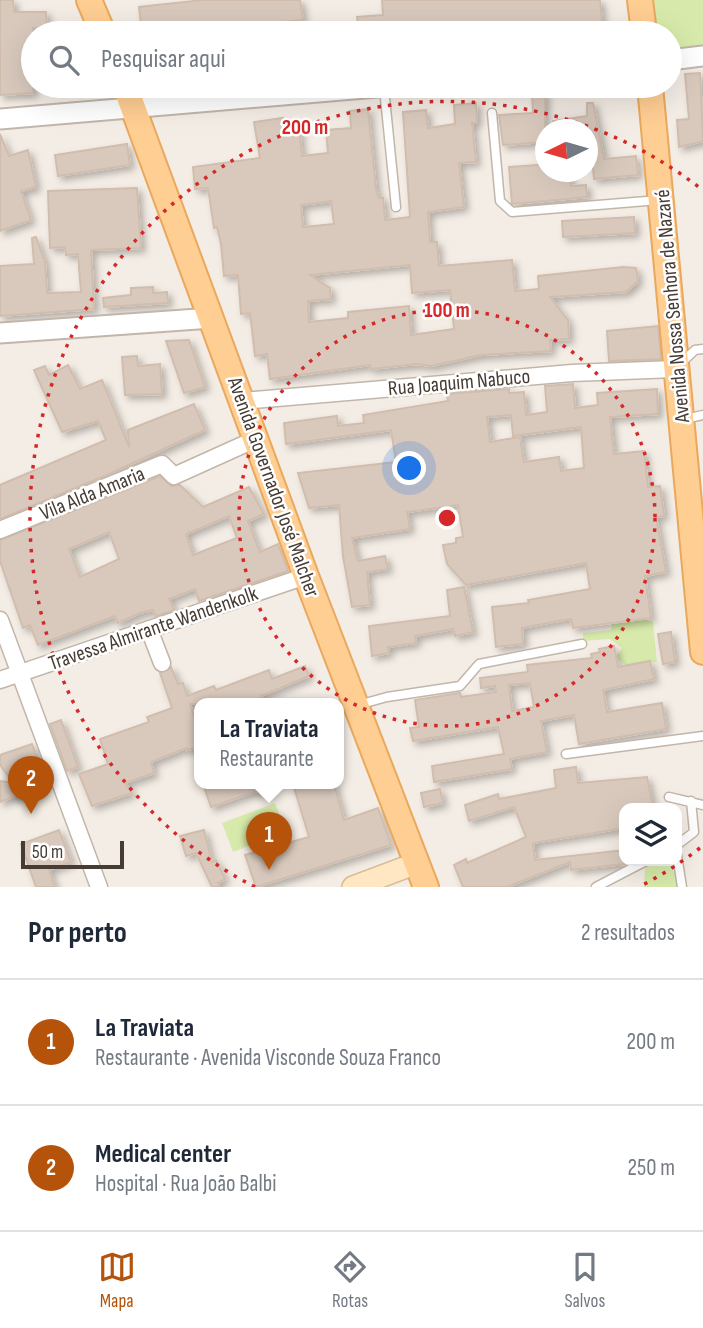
<!DOCTYPE html>
<html lang="pt">
<meta charset="utf-8">
<style>
:root{--surface:#fff;--page:#f2f2f3;--text:#1f2937;--muted:#747a83;--line:#e0e1e3;--accent:#b45309}
body{margin:0;font-family:"Sofia Sans Condensed",sans-serif;background:var(--page);color:var(--text)}
.controls{position:absolute;right:21px;bottom:21px;display:grid;overflow:hidden;border-radius:14px;box-shadow:0 7px 28px #0002}
.controls button{width:63px;height:63px;display:grid;place-items:center;padding:0;border:0;border-bottom:2px solid var(--line);background:var(--surface);color:var(--text);font:35px sans-serif}
.compass{position:absolute;left:535px;top:119px;width:63px;height:63px;border-radius:50%;background:var(--surface);box-shadow:0 7px 28px #0002;rotate:265deg}
.scale{position:absolute;left:21px;bottom:18px;width:103px;box-sizing:border-box;padding-left:7px;border:4px solid #463c34;border-top:0;font-size:19px;line-height:24px;white-space:nowrap;color:#463c34;-webkit-text-stroke:5px #fff;paint-order:stroke}
.you{position:absolute;left:410px;top:469px;width:24px;height:24px;margin:-18px;border:5px solid #fff;border-radius:50%;background:#1a73e8;box-shadow:0 0 0 10px #1a73e833}
.badge{display:grid;place-items:center;width:46px;height:46px;border-radius:50%;background:var(--accent);color:#fff;font-size:23px;font-weight:700}
.pin{position:absolute;translate:-50% -58px;filter:drop-shadow(0 2px 4px #0008)}
.pin::after{content:'';position:absolute;top:37px;width:24px;height:21px;background:inherit;clip-path:polygon(0 0,100% 0,50% 100%)}
.popup{position:absolute;left:194px;top:698px;width:150px;height:91px;box-sizing:border-box;display:grid;place-content:center;border-radius:14px;background:var(--surface);filter:drop-shadow(0 2px 5px #0005);font-size:23px;white-space:nowrap;color:var(--muted)}
.popup b{font-size:26px;color:var(--text)}
.popup::after{content:'';position:absolute;left:50%;top:100%;margin-left:-14px;border:14px solid transparent;border-top-color:var(--surface)}
.list{margin:0;padding:0;list-style:none}
h2{display:flex;justify-content:space-between;align-items:center;height:91px;margin:0;padding:0 28px;font-size:30px}
h2 small{font-size:23px;font-weight:400;color:var(--muted)}
.list li{display:grid;grid-template-columns:46px 1fr auto;gap:21px;align-items:center;box-sizing:border-box;height:126px;padding:0 28px;border-top:2px solid var(--line)}
.list b{display:block;font-size:26px;white-space:nowrap}
.list p{margin:0;font-size:23px;white-space:nowrap;color:var(--muted)}
.list em{font-size:23px;font-style:normal;color:var(--muted)}
.icon{flex:none;width:38px;height:38px;fill:none;stroke:currentColor;stroke-width:2;stroke-linecap:round;stroke-linejoin:round}
.map{position:relative;flex:none;width:703px;height:887px;overflow:hidden}
.search{position:absolute;background:var(--surface);box-shadow:0 7px 28px #0002;left:21px;right:21px;top:21px;height:77px;display:flex;align-items:center;gap:18px;box-sizing:border-box;padding:0 24px;border-radius:38px;color:var(--muted);font-size:26px}
.sheet{height:343px;background:var(--surface)}
nav{display:flex;justify-content:space-around;align-items:center;box-sizing:border-box;height:98px;border-top:2px solid var(--line);background:var(--surface);font-size:19px;color:var(--muted)}
nav a{display:grid;justify-items:center;gap:4px}
nav .on{color:var(--accent)}
.map>svg:first-child{display:block}
.green{fill:#d8eaab}
.building{fill:#d9c9bd;stroke:#d1bdad;stroke-width:2;fill-rule:evenodd;filter:url(#shadow)}
.lines{fill:none;stroke-linecap:round;stroke-linejoin:round}
.service-casing{stroke:#c2b6aa;stroke-width:11}
.minor-casing{stroke:#c2b6aa;stroke-width:19}
.tertiary-casing{stroke:#c2b6aa;stroke-width:23}
.secondary-casing{stroke:#d9bc94;stroke-width:24}
.primary-casing{stroke:#eaa85d;stroke-width:28}
.service{stroke:#fff;stroke-width:8}
.minor{stroke:#fff;stroke-width:16}
.tertiary{stroke:#fff;stroke-width:19}
.secondary{stroke:#ffe7c4;stroke-width:21}
.primary{stroke:#ffce93;stroke-width:24}
.ring{fill:none;stroke:#d62828;stroke-width:3.5;stroke-dasharray:3.5 7}
.labels{text-anchor:middle;stroke-width:5;stroke-linejoin:round;paint-order:stroke}
.street-label{font-size:21px;fill:#463c34;stroke:#fff}
.centre{fill:#d62828;stroke:#fff;stroke-width:3.5}
.ring-label{font-size:21px;text-anchor:middle;font-weight:bold;fill:#d62828;stroke:#fff;stroke-width:5;stroke-linejoin:round;paint-order:stroke}
</style>
<div class="map">
<svg width="703" height="887" viewBox="0 0 703 887">
<defs>
<filter id="shadow"><feDropShadow dx="4" dy="4" stdDeviation="3.5" flood-color="#0004"/></filter>
</defs>
<rect width="100%" height="100%" fill="#f4ede5"/>
<path class="green" d="M647 0H703V50L670 54V33H652Z
M642 619 653 622 657 662 625 665 616 657 622 648 610 639 583 641V633L611 630 612 624Z
M275 803 286 831 233 852 222 823Z
M654 861H671L678 887H644L645 864Z"/>
<path class="building" d="M0 0H13L14 12H46L47 28H33V93L0 95Z
M203 0H300L303 20 184 33H142L139 7Z
M382 0H600L603 33H392V27L359 31 357 17 383 15Z
M700 73 703 141 679 147 677 120 689 119 685 74Z
M532 92H545V142L503 145 499 115 533 113Z
M476 103 477 123H472L476 162 459 163 464 207 428 212 430 242H437L439 266 512 260 515 291 539 289 538 276 623 267 636 268 638 281 626 292 550 297 568 320 569 339 550 340 551 351 481 355 431 366 417 364 371 369 370 365 270 379 267 354 255 356 250 313 241 314 238 275 224 276 221 244 217 227 214 228 208 188 195 189 193 167 260 158 254 122 283 118 284 129 299 127 302 156 328 153 326 130 351 128 350 111 368 109 376 189 379 198H383L385 220 410 217 403 112 426 110 428 128 455 124 454 105ZM331 201 334 224 303 227 301 205ZM410 265 412 293 450 290 454 329 411 335 409 306 348 312V318L309 322 308 301 331 299 330 288 310 275Z
M587 103H593L604 159 636 156 638 175 594 179 591 148 587 149V130H554L553 121 587 116Z
M0 134 9 156 28 150 36 187 21 191 31 220 0 231Z
M127 144 130 165 58 176 55 155Z
M538 165 545 166V172H568L571 186 586 185 587 197 512 204 509 167Z
M137 188 141 248 91 250 94 309 0 316V266L34 264 32 238 36 237 45 262 47 293 81 292 78 254 66 255 65 247 50 248 48 191Z
M634 217 635 233 563 237 562 221Z
M153 287V293L167 292 168 303 104 307 103 298 131 295V288Z
M658 326 661 359 609 361 607 331Z
M189 340 205 387 184 393 166 341Z
M137 356 138 366 160 364 162 394 125 395 122 357Z
M68 365 80 389 102 380 129 447 128 430 194 404 205 430 109 474 0 519V485L106 440 98 421 62 432 34 370 45 366 49 375Z
M573 384 575 408 598 405 597 393 657 389 658 414 610 417 614 454 644 451 648 487 660 486 664 516 656 517 666 572 645 576 651 618 573 628 571 619 553 622 522 628 523 644 496 647 492 607 529 603 528 600 590 589 586 563 466 585 447 564 443 545 456 543V538L463 537 458 505 407 512 410 529 352 538 358 561 385 556 388 569 367 572 370 605 352 607 343 556 339 505 309 508 298 473 396 462 391 430 286 444 284 423 337 416 338 426 364 423 363 415 448 401 447 394 509 389V393L524 392 526 415 547 412 545 386ZM511 415 513 436 581 427 584 468 561 471 559 457 524 462 520 437 490 442 487 417Z
M160 476 171 486 180 485 203 507 249 487 264 514 248 521 260 552 278 544 288 571 199 601 195 589 169 599 174 610 156 616 153 610 140 613 118 623 115 616 38 645 30 625 23 628 0 561V540ZM229 516 237 538 193 555 186 534ZM109 532 119 559 80 577 69 549Z
M464 587 473 632 455 636 453 629 415 636 416 643 388 647 389 653 372 656 369 626 450 616 447 590Z
M671 632 675 662 663 664 658 634Z
M614 646 618 667 650 661 654 679 603 690 607 712 662 703 666 729 579 744 574 715 541 721 547 752 510 759 512 769 434 782 432 766 504 754 498 727 413 741 410 728 419 727 415 700 460 693 461 697 496 692 495 686 481 688 480 678 528 672 527 665 592 658 591 654 600 652 599 649ZM530 683 534 707 512 711 509 685Z
M305 666 309 676 261 696 263 704H190L199 731V747L187 750 186 748 151 762 154 773 125 783 132 793 92 806 79 774 108 764 100 739 149 722 147 717 172 708 160 673 171 667 178 684 183 683 187 696 214 686 216 690 269 670 272 679Z
M61 720 78 767 67 771 50 724Z
M32 744 43 774 13 782 0 765V755Z
M576 767 578 783 647 777 653 808H624V828L533 843 535 860 624 850V864L571 870 570 862 507 887H463L454 865 466 859 467 863 526 837 514 807 469 821 465 805 498 794 499 799 556 788 554 770Z
M0 781 21 784 24 793 0 802Z
M203 784H272V786L211 807Z
M293 784H334L344 820 378 808 391 845 256 887 245 855 309 837Z
M440 789 443 803 424 807 421 793Z
M59 830 71 862 49 870 55 887H36L21 844Z
M204 830 212 862 216 860 225 879 218 883 219 887H212L196 853 186 856 180 836Z"/>
<g class="lines">
<g class="service-casing">
<path id="service" d="M384 88 396 207
M492 113 500 201 512 212 659 200
M680 364 695 350 703 349
M685 419 703 415
M358 705 387 697 460 686 479 664 582 644
M566 754 703 736
M669 797 703 805
M677 845 694 832 691 801
M677 855 682 887
M596 887 646 861"/>
</g>
<g class="minor-casing">
<path id="minor" d="M243 401 572 373 675 369
M0 530 162 464 174 476 256 439
M0 620 99 887
M149 629 162 663
M0 680 306 576"/>
</g>
<g class="tertiary-casing">
<path id="tertiary" d="M670 60 703 56
M0 119 389 86
M0 333 212 318"/>
</g>
<g class="secondary-casing">
<path id="secondary" d="M353 887 417 863"/>
</g>
<g class="primary-casing">
<path id="primary" d="M89 0 103 33
M640 0 644 33
M125 86 306 576 426 887
M650 86 703 652"/>
</g>
<use href="#service" class="service"/>
<use href="#minor" class="minor"/>
<use href="#tertiary" class="tertiary"/>
<use href="#secondary" class="secondary"/>
<use href="#primary" class="primary"/>
</g>
<g class="ring">
<circle cx="447" cy="518" r="208"/>
<path d="M700 848A416 416 0 0 1 639 887M255 887A416 416 0 1 1 700 188"/>
</g>
<g class="labels">
<g class="street-label">
<text transform="translate(672 306) rotate(-95)" y="7">Avenida Nossa Senhora de Nazaré</text>
<text transform="translate(459 382) rotate(-5)" y="7">Rua Joaquim Nabuco</text>
<text transform="translate(274 487) rotate(70)" y="7">Avenida Governador José Malcher</text>
<text transform="translate(92 493) rotate(-22)" y="7">Vila Alda Amaria</text>
<text transform="translate(153 628) rotate(-19)" y="7">Travessa Almirante Wandenkolk</text>
</g>
</g>
<circle cx="447" cy="518" r="10" class="centre"/>
<g class="ring-label">
<text x="305" y="134">200 m</text>
<text x="447" y="317">100 m</text>
</g>
</svg>
<div class="controls">
<button><svg class="icon" aria-label="layers" viewBox="0 0 24 24"><path d="M12 4l9 5-9 5-9-5zM3 14l9 5 9-5"/></svg></button>
</div>
<svg class="compass" viewBox="-18 -18 36 36"><path d="M0-13l5 13h-10z" fill="#e53935"/><path d="M0 13l5-13h-10z" fill="#747a83"/></svg>
<div class="scale">50 m</div>
<div class="you"></div>
<div class="pin badge" style="left:269px;top:870px">1</div>
<div class="popup"><b>La Traviata</b>Restaurante</div>
<div class="pin badge" style="left:31px;top:814px">2</div>
<div class="search"><svg class="icon" aria-label="search" viewBox="0 0 24 24"><circle cx="10" cy="10" r="6"/><path d="M15 15l6 6"/></svg>Pesquisar aqui</div>
</div>
<section class="sheet">
<h2>Por perto<small>2 resultados</small></h2>
<ul class="list">
<li><span class="badge">1</span><div><b>La Traviata</b><p>Restaurante · Avenida Visconde Souza Franco</p></div><em>200 m</em></li>
<li><span class="badge">2</span><div><b>Medical center</b><p>Hospital · Rua João Balbi</p></div><em>250 m</em></li>
</ul>
</section>
<nav>
<a class="on"><svg class="icon" aria-label="map" viewBox="0 0 24 24"><path d="M3 6l6-2 6 2 6-2v14l-6 2-6-2-6 2zM9 4v14M15 6v14"/></svg>Mapa</a>
<a><svg class="icon" aria-label="directions" viewBox="0 0 24 24"><path d="M12 3l9 9-9 9-9-9zM9 14v-3h6M13 9l2 2-2 2"/></svg>Rotas</a>
<a><svg class="icon" aria-label="saved" viewBox="0 0 24 24"><path d="M7 4h10v16l-5-4-5 4z"/></svg>Salvos</a>
</nav>
